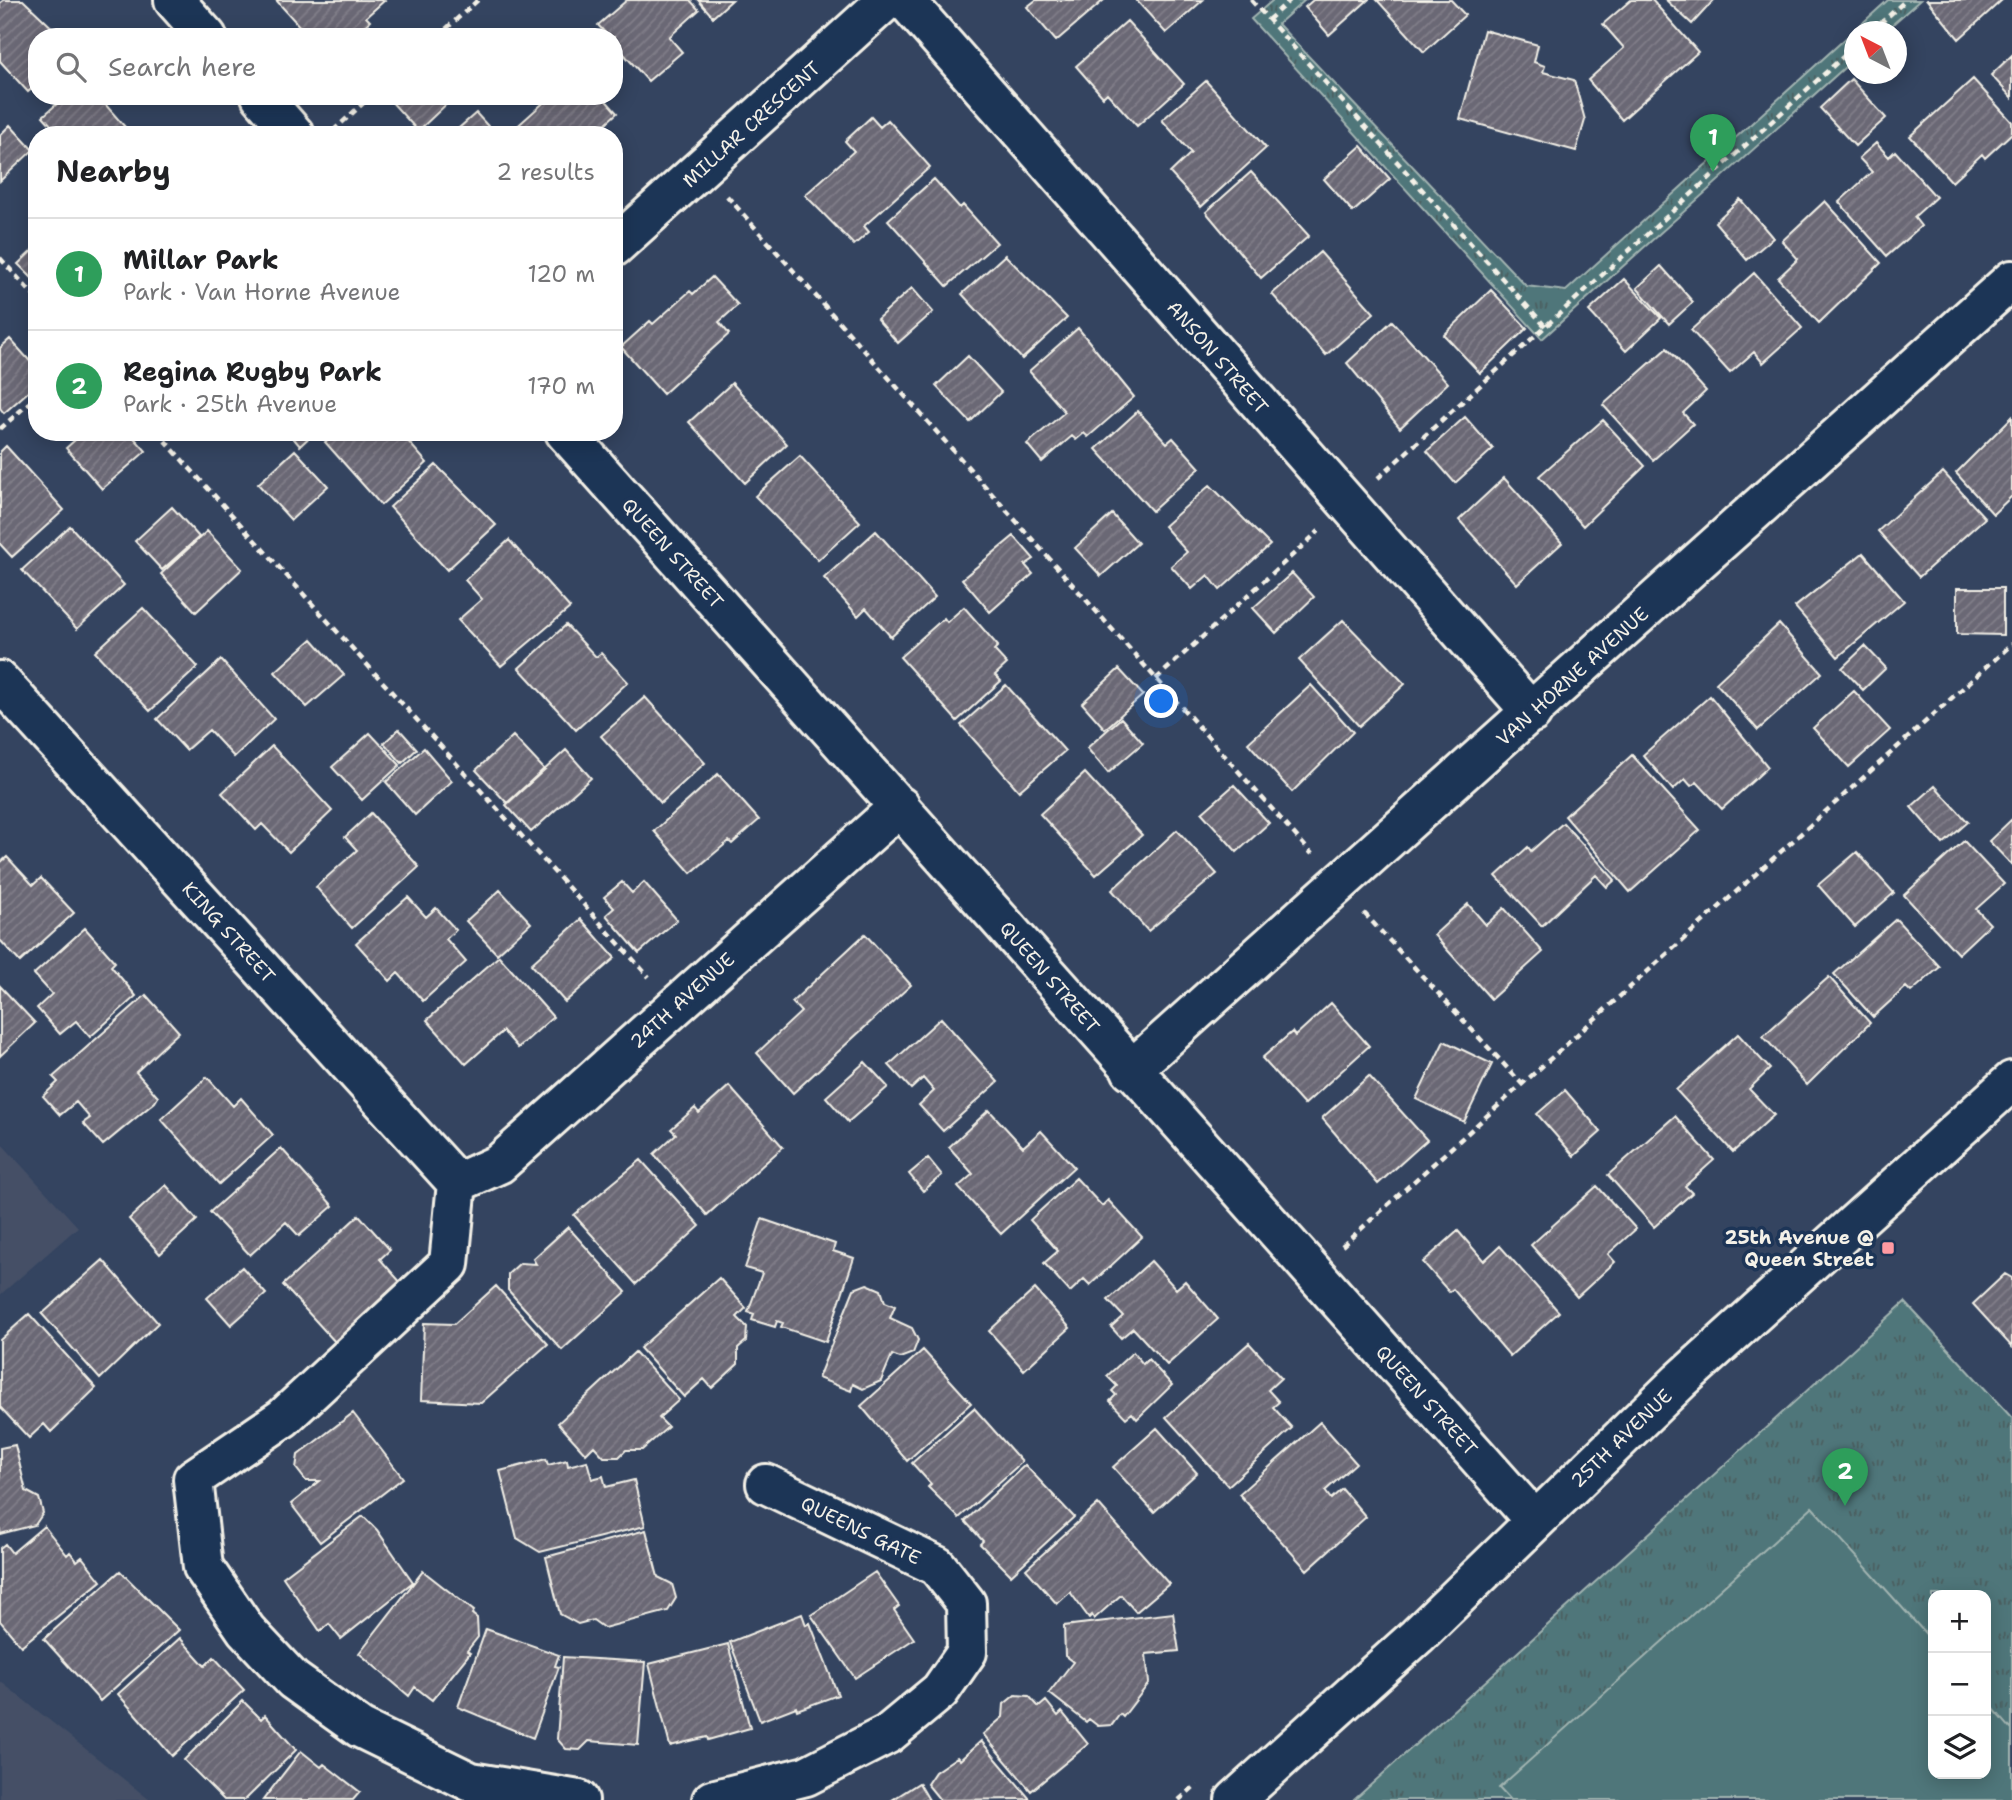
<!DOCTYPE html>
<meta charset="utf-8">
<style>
:root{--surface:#fff;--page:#f2f2f2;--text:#202124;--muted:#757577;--line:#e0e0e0;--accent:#84575d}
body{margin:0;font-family:"Shantell Sans",sans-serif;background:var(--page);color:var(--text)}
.controls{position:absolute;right:21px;bottom:21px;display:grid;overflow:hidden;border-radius:14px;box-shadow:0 4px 18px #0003}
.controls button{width:63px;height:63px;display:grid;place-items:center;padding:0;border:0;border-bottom:2px solid var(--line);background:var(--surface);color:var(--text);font:35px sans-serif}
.compass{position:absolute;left:1844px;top:21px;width:63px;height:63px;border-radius:50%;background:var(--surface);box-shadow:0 4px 18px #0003;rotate:318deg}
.you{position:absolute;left:1162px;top:702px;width:24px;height:24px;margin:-18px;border:5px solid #fff;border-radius:50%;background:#1a73e8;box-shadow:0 0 0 10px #1a73e833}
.badge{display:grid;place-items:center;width:46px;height:46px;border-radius:50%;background:var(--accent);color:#fff;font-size:23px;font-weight:700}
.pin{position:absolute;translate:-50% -58px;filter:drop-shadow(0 2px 4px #0008)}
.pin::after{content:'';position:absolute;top:37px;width:24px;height:21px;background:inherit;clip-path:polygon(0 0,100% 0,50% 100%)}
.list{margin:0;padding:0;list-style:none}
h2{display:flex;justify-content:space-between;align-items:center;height:91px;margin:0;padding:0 28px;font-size:30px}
h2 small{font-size:23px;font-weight:400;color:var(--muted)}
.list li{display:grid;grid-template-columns:46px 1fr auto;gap:21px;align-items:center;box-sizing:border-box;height:112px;padding:0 28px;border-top:2px solid var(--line)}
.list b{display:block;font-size:26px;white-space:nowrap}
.list p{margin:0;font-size:23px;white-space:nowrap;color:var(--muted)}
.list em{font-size:23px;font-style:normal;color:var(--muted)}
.icon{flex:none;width:38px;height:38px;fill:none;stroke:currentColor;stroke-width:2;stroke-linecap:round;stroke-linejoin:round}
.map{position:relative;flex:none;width:2012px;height:1800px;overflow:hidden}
.search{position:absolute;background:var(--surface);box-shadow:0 4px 18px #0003;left:28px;top:28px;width:595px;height:77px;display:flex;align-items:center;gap:18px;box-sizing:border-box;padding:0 24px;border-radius:28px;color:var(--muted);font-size:26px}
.panel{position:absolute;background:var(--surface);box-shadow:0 4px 18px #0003;left:28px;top:126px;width:595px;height:315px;border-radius:28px}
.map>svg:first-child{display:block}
.built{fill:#444f66}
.grass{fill:url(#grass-tufts);stroke:#a2b4b1;stroke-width:2;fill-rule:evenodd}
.garden{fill:#4f767a;stroke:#a2b4b1;stroke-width:2}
.building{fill:url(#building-hatch);stroke:#f4f1e8;stroke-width:2}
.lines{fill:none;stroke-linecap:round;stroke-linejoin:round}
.minor-casing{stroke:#f4f1e8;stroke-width:44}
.path{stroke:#f4f1e8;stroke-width:4.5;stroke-dasharray:7 5;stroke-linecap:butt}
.minor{stroke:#1d3557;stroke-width:38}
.poi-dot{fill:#ff9aa2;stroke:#1d3557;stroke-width:2.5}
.labels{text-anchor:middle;stroke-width:7;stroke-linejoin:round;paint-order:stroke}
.street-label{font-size:19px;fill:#f4f1e8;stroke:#1d3557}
.poi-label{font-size:19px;font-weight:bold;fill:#f4f1e8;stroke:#1d3557;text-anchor:end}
</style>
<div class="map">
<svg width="2012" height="1800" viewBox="0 0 2012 1800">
<defs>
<pattern id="grass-tufts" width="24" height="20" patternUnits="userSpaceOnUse" patternTransform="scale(1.75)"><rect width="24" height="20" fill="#4f767a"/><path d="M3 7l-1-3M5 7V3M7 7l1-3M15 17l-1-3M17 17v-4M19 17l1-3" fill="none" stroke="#4c5f60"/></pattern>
<pattern id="building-hatch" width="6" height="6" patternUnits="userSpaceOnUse" patternTransform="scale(1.75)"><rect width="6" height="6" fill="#6b6875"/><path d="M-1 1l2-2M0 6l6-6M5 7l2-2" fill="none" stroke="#817e89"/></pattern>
</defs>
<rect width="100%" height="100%" fill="#344460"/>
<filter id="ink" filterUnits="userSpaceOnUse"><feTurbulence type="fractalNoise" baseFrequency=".0143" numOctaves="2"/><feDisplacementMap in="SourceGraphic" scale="14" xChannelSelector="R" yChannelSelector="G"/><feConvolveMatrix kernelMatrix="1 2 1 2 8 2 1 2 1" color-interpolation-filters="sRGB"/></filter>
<g filter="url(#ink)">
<path class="built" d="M0 1142 78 1227 0 1295Z
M0 1681 150 1800H0Z"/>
<path class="grass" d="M1273 0H1305L1278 24 1526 286 1566 291 1888 0H1920L1885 31 1854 32V59L1542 339 1251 19Z
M1905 1302 2012 1418V1800H1354ZM1933 1595H1986V1774H1933Z"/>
<path class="garden" d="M1812 1507 1933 1642V1774H1986V1700L2012 1730V1800H1510L1499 1788Z"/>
<path class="building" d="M4 0H23L62 37H37V84L28 92 0 61V3Z
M276 0H385L366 17 370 21 353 37H309Z
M627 0H690L699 10 669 37 682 52 648 81 614 43V37H609L598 25Z
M698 0H732L713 17Z
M1036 0H1104L1056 41 1027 7Z
M1136 0H1203L1166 33Z
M1313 0H1368L1329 35 1305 7Z
M1377 0H1451L1465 15 1424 52Z
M1631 0H1652L1698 52 1622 120 1588 80 1624 48 1603 24Z
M1666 0H1714L1692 24Z
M1927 0H2002L1959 39Z
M1127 21 1184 84 1137 126 1107 93 1103 97 1076 66Z
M1484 30 1538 45 1534 62 1545 66 1543 72 1574 80 1585 120 1576 151 1460 119Z
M2012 55V98L1991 75Z
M1851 79 1886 118 1855 146 1820 108Z
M1973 79 2012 122V133L1985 158 1982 154 1952 182 1910 136Z
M1206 81 1266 148 1201 207 1170 173 1191 153 1162 120Z
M66 96H98L132 135H60L43 116Z
M391 96H455L418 131 388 98Z
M551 96H602L617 113 593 135H517L513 130Z
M476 113 496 135H451Z
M871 117 880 127 888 120 930 167 864 226 869 232 854 245 805 195 854 151 845 141Z
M10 125 33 150 0 181V135Z
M1876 143 1889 157 1895 151 1936 197 1914 217 1921 226 1887 256 1839 202 1872 172 1859 158Z
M1361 146 1390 179 1353 212 1324 179Z
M1251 172 1309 236 1261 278 1206 212Z
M934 179 960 208 963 205 997 243 947 286 888 220Z
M1740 199 1773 238 1747 260 1715 222Z
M1825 201 1881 263 1819 323 1778 278 1798 259 1782 241Z
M37 246V283L18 264Z
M1320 252 1374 313 1326 355 1272 294Z
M1005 255 1067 318 1022 359 962 294Z
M1661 266 1693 302 1669 324 1637 288Z
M1754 273 1802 328 1763 363 1754 352 1730 373 1691 330Z
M712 277 738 305 719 322 729 334 663 394 621 347 650 321 653 324 690 291 693 294Z
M1624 279 1661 318 1626 351 1589 311Z
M912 288 933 312 898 343 877 319Z
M1491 290 1527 328 1480 373 1444 335Z
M1392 321 1448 383 1400 428 1347 363Z
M1078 328 1134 397 1088 437 1084 433 1076 440 1072 436 1042 462 1027 444 1065 412 1029 371Z
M10 339 37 369V384L4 413 0 408V348Z
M1667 348 1706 391 1683 413 1693 424 1653 460 1603 405Z
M968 356 1001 392 970 422 936 386Z
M732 383 787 444 745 483 689 422Z
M1138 411 1167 443 1173 438 1200 468 1152 511 1096 449Z
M1465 417 1493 449 1455 483 1427 451Z
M2012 417V496L1993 514 1956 473Z
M1603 420 1645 466 1583 526 1539 476Z
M84 432H129L146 451 102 489 66 448Z
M288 432H315L300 446Z
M336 432H400L427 463 381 505 325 442Z
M6 446 64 510 12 557 0 544V452Z
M295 450 328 486 291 520 258 484Z
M800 456 860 522 818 560 755 496Z
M436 465 496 525 447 570 390 507Z
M1943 472 1985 518 1919 577 1878 531Z
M1504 478 1562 543 1517 584 1459 520Z
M1210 485 1270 545 1220 590 1208 575 1192 589 1171 566 1187 552 1164 526Z
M172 507 199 537 162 570 135 541Z
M1112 514 1138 543 1101 576 1075 548Z
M70 526 124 585 77 629 22 570Z
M207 531 242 569 196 612 161 574Z
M876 531 935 597 891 637 866 608 858 616 824 578Z
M1014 536 1034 559 1025 565 1033 574 990 612 962 579Z
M509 540 570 608 501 666 458 620 482 599 465 580Z
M1863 553 1904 601 1838 657 1795 607Z
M1292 573 1314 597 1276 633 1253 608Z
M1957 588H2003V635L1957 634Z
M964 607 998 646 994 650 1007 664 995 675 1001 681 957 721 900 657 944 618 947 622Z
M143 608 198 667 150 711 95 652Z
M1343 620 1405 684 1359 726 1299 660Z
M1779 624 1822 673 1758 730 1716 683Z
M566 625 596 657 601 653 628 682 576 730 519 668Z
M312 639 344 675 307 707 275 672Z
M1865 646 1886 668 1863 690 1842 668Z
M221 660 274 719 234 757 209 730 186 750 157 719Z
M1119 669 1143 695 1105 729 1082 703Z
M1006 685 1065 751 1019 791 961 725Z
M1311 685 1353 732 1292 792 1248 743Z
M1854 691 1890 730 1849 767 1813 728Z
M1710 696 1768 767 1722 809 1697 782 1691 786 1685 779 1673 790 1643 755Z
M645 697 705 763 661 803 601 736Z
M1121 718 1143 743 1108 773 1087 748Z
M399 729 417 749 402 763 384 743Z
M370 733 400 765 362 800 332 767Z
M513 736 544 769 507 803 476 770Z
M272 746 332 811 289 852 262 824 256 830 222 793Z
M424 748 452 781 415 815 386 782Z
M566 750 591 778 531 832 506 805Z
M1632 755 1700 830 1630 892 1565 816Z
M1085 773 1142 835 1096 875 1040 814Z
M718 774 759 820 732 844 729 841 691 873 654 831Z
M1234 785 1269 823 1237 852 1202 813Z
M1935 786 1968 822 1943 844 1911 807Z
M371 813 419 867 352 928 316 887 357 850 345 837Z
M2012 819V865L1989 841Z
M1563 823 1615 880 1607 887 1596 875 1542 926 1496 876 1528 847 1531 851Z
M1177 830 1217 874 1148 931 1112 890Z
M1964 841 2004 884 1976 909 1990 924 1958 954 1904 895Z
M1857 852 1894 893 1855 927 1818 885Z
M7 857 33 885 41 878 74 913 20 962 0 940V863Z
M622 882 632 893 644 882 677 920 639 953 606 915 614 908 604 897Z
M500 890 531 923 497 954 466 921Z
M408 897 426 917 436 908 456 930 446 939 466 962 423 1001 398 973 390 981 356 943Z
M1468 904 1486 925 1504 908 1543 952 1491 999 1434 935Z
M581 919 615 958 565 1002 531 964Z
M1896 919 1940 967 1911 992 1906 987 1873 1017 1834 974Z
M85 928 115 962 111 966 136 996 90 1037 76 1021 60 1034 37 1008 52 994 34 974Z
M865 934 911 985 793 1093 757 1053 801 1012 792 1002Z
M499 956 553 1017 518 1048 503 1031 466 1064 427 1020Z
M1829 977 1870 1023 1807 1085 1763 1036Z
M0 986 35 1023 0 1056Z
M146 995 179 1032 136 1072 158 1097 155 1102 103 1145 83 1123 90 1118 76 1102 60 1115 43 1096 58 1082 53 1077Z
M1331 1003 1369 1046 1304 1105 1262 1058 1292 1032 1295 1036Z
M941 1018 998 1082 943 1131 919 1105 934 1091 923 1078 911 1089 889 1065Z
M1738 1034 1770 1069 1749 1089 1774 1115 1733 1152 1676 1090Z
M1444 1041 1492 1064 1464 1122 1416 1099Z
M865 1062 888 1087 848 1122 826 1097Z
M1369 1076 1427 1140 1378 1184 1322 1118Z
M207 1077 233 1106 241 1098 273 1135 219 1184 161 1119Z
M729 1086 783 1147 707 1215 654 1154 676 1134 671 1129 695 1108 699 1113Z
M1565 1090 1601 1132 1574 1156 1537 1114Z
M989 1110 1023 1147 1041 1131 1074 1167 1001 1234 958 1187 973 1174 949 1147Z
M1675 1116 1714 1160 1685 1186 1692 1193 1654 1227 1608 1175Z
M281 1148 333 1206 299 1236 286 1222 250 1255 210 1212Z
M928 1158 942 1175 923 1191 909 1174Z
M641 1160 700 1226 636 1284 574 1215Z
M1076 1178 1102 1206 1108 1200 1142 1237 1090 1285 1084 1279 1070 1292 1044 1263 1058 1251 1030 1220Z
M166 1185 197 1220 160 1254 129 1219Z
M1597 1186 1636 1229 1608 1254 1615 1262 1577 1297 1531 1245Z
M359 1215 390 1250 380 1259 402 1284 336 1343 283 1285Z
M762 1219 835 1244 833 1251 854 1258 826 1342 781 1327 783 1323 777 1321 775 1327 752 1320 754 1314 748 1312 762 1273 745 1268Z
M568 1227 626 1292 562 1350 508 1290V1274L520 1263 536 1264 533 1259Z
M1458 1231 1484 1261 1500 1246 1559 1312 1510 1356 1453 1289 1449 1292 1423 1262Z
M103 1260 158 1323 100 1379 42 1314Z
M1151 1261 1176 1289 1185 1281 1218 1319 1167 1365 1133 1328 1121 1338 1111 1327 1123 1316 1108 1300Z
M242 1267 266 1294 231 1325 207 1298Z
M2005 1274 2012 1278V1347L1973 1304Z
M719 1278 746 1308 737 1317 747 1327 746 1341 738 1348V1364L712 1388 704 1379 684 1397 640 1348Z
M867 1284 881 1290 885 1302 895 1306 890 1318 912 1328 918 1340 913 1353 900 1358 892 1355 881 1381 863 1389 853 1384 851 1391 818 1378 854 1289Z
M496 1286 548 1344 481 1403 421 1400 424 1323 454 1324Z
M1035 1289 1070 1328 1024 1370 989 1331Z
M29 1314 96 1388 51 1432 44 1424 29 1438 0 1407V1340Z
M1249 1343 1281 1378 1268 1390 1279 1402 1273 1407 1292 1428 1228 1486 1166 1417Z
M923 1350 971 1403 907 1461 861 1406Z
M635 1352 679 1400 659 1418 668 1427 642 1450H626L619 1457H604L594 1446 586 1454 558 1423Z
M1133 1352 1143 1364 1148 1359 1172 1385 1137 1419 1132 1413 1126 1418 1110 1401 1116 1395 1112 1391 1117 1386 1107 1376Z
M974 1408 1022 1462 959 1518 928 1487 931 1484 912 1463Z
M353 1413 403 1478 320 1542 291 1504 320 1481H306L296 1468 298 1455Z
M1320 1422 1356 1463 1325 1491 1331 1499 1342 1489 1366 1517 1307 1570 1239 1494Z
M1157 1428 1197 1473 1154 1512 1113 1467Z
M15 1445 26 1491 39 1498 43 1513 35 1525 0 1534V1448Z
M546 1459 548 1465 567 1460 568 1466 587 1461 592 1479 603 1476 606 1487 634 1480 645 1526 540 1552 517 1538 500 1471Z
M1025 1465 1074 1517 1011 1575 980 1544 983 1541 965 1521Z
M1098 1504 1169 1584 1136 1612 1121 1595 1094 1619 1092 1615 1089 1618 1070 1592 1057 1604 1026 1569Z
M363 1516 377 1530 413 1582 341 1639 329 1624 320 1631 283 1577Z
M44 1526 67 1555 70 1552 77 1561 82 1557 101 1581 21 1646 0 1621V1548L5 1544 12 1553Z
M646 1530 658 1577 672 1584 676 1598 668 1611 604 1628 593 1620 578 1624 560 1614 546 1557Z
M120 1571 179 1630 100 1701 44 1639Z
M423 1571 474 1611 472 1614 477 1618 478 1637 467 1651 470 1653 432 1700 415 1687 409 1696 359 1653Z
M875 1572 899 1606 894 1610 914 1639 855 1678 811 1615Z
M1173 1613 1179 1651 1146 1654 1149 1683 1123 1717 1120 1714 1112 1725 1098 1726 1089 1719 1086 1722 1049 1693 1073 1662 1065 1656 1064 1626Z
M802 1614 806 1625 810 1623 838 1695 797 1710 796 1707 760 1721 730 1642Z
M486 1629 559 1655 555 1666 559 1667 533 1738 458 1707Z
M180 1638 205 1666 214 1657 244 1690 172 1756 118 1694Z
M728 1644 750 1728 708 1740 707 1737 670 1746 649 1664Z
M563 1657 645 1662 638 1745 589 1741 580 1750 566 1749 557 1739Z
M1015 1695 1029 1696 1039 1707 1046 1701 1058 1716 1062 1712 1088 1744 1031 1791 983 1734 1003 1717 1004 1704Z
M243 1701 261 1719 265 1715 296 1750 245 1800H224L184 1760Z
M981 1741 1030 1799 940 1800 927 1784 935 1772 957 1757 960 1760Z
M301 1751 321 1767 324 1764 360 1792 353 1800H263Z
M919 1783 929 1800H892Z"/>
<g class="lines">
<g class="minor-casing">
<path id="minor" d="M174 0 207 37
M905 0 1532 713
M261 96 295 135
M614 247 887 0
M565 432 1535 1521
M0 681 457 1183
M1131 1070 2012 280
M457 1183 449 1264 283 1418 193 1479 203 1567 246 1630 293 1680 360 1728 471 1782 579 1800
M457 1183 499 1164 900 806
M712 1800 806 1776 888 1734 940 1691 967 1652 966 1603 937 1566 766 1484
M1235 1800 1417 1636 1680 1381 2012 1081"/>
</g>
<path class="path" d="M1251 0 1546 327
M1268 20 1290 0
M1871 32 1906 0
M437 37 478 0
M333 131 371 96
M727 196 1312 854
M0 258 37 299
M0 429 37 396
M157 432 649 977
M1378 478 1854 47
M1156 679 1319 531
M1364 913 1523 1085
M1342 1246 2012 644
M1179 1800 1197 1784"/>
<use href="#minor" class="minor"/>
</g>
</g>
<rect class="poi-dot" x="1881" y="1241" width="14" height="14" rx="3.5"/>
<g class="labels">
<g class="street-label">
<text transform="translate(751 124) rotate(-42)" y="7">MILLAR CRESCENT</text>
<text transform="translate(1218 357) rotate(49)" y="7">ANSON STREET</text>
<text transform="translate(673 553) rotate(48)" y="7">QUEEN STREET</text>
<text transform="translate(1572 676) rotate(-42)" y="7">VAN HORNE AVENUE</text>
<text transform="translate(229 932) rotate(48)" y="7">KING STREET</text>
<text transform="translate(1050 977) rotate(49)" y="7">QUEEN STREET</text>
<text transform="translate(682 1000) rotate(-42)" y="7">24TH AVENUE</text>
<text transform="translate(1427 1400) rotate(48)" y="7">QUEEN STREET</text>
<text transform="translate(1621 1438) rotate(-44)" y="7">25TH AVENUE</text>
<text transform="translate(861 1530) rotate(26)" y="7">QUEENS GATE</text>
</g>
<g class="poi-label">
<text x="1874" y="1244">25th Avenue @<tspan x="1874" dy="22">Queen Street</tspan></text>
</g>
</g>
</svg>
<div class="controls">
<button>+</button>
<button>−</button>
<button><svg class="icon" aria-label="layers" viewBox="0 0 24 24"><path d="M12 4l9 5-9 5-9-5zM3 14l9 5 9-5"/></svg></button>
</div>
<svg class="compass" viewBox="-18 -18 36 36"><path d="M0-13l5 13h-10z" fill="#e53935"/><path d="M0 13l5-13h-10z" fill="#757577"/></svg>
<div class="you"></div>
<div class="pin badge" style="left:1713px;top:172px;background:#2e9e5b">1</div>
<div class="pin badge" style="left:1845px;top:1506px;background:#2e9e5b">2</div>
<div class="search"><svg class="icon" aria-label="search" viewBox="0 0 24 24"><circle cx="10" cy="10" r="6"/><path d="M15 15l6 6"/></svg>Search here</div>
<section class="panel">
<h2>Nearby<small>2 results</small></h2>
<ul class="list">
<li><span class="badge" style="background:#2e9e5b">1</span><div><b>Millar Park</b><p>Park · Van Horne Avenue</p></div><em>120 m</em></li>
<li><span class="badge" style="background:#2e9e5b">2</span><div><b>Regina Rugby Park</b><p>Park · 25th Avenue</p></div><em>170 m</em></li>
</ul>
</section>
</div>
